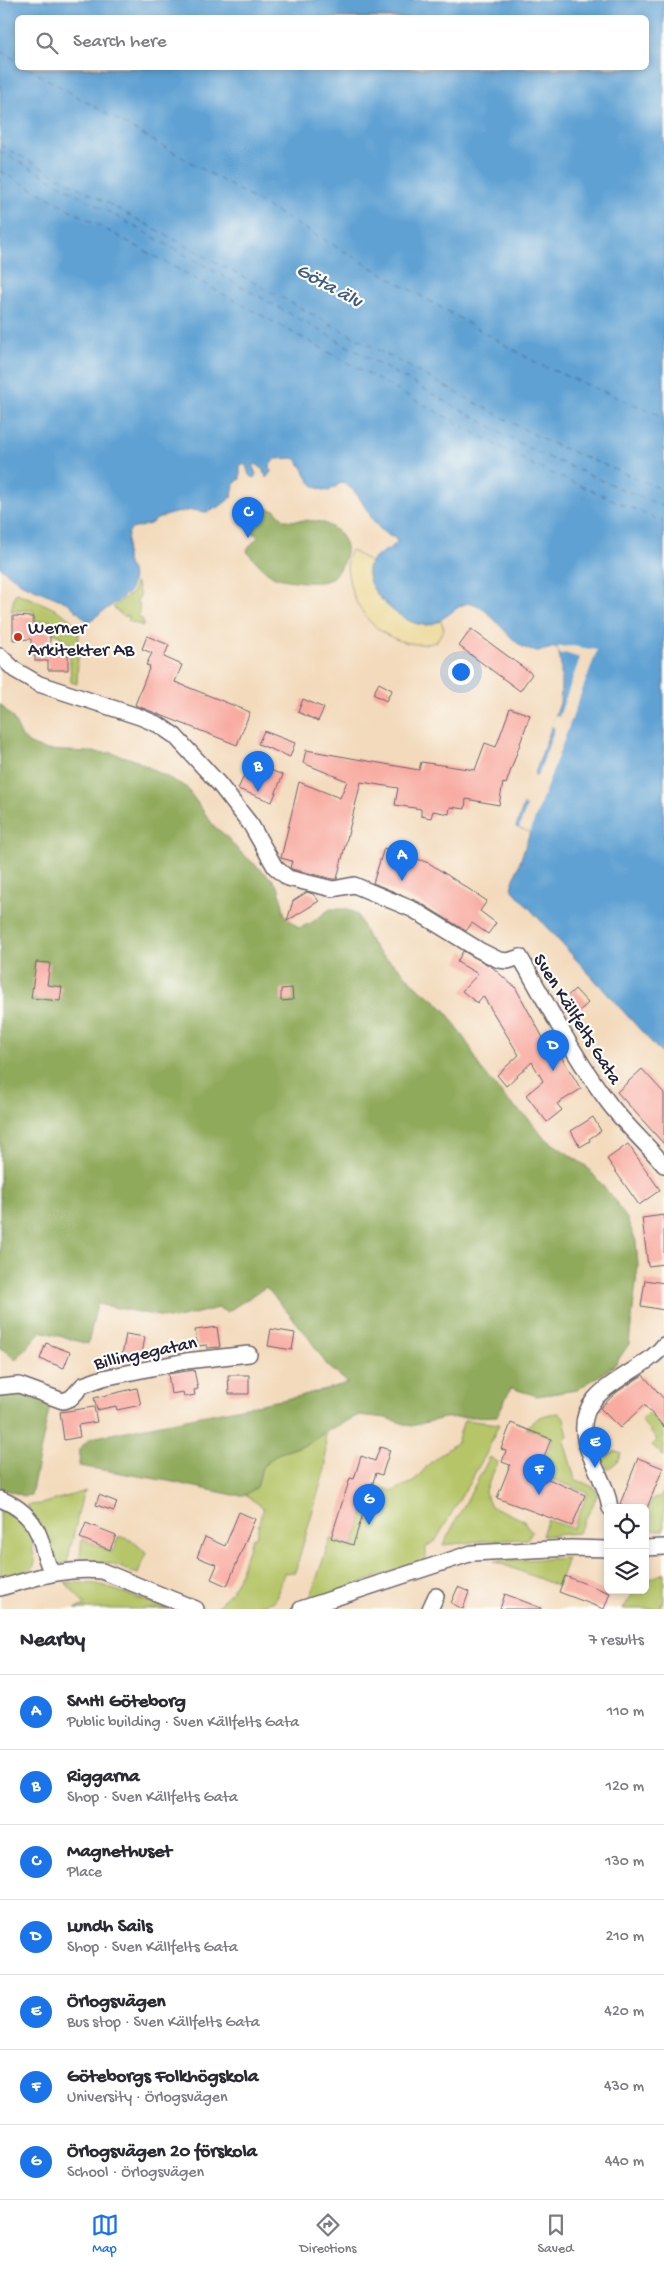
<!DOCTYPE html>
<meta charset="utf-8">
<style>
:root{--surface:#fff;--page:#f7f7f7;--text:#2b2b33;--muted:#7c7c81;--line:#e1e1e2;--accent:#1a73e8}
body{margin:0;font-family:"Gochi Hand",sans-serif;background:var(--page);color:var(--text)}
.controls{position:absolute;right:15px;bottom:15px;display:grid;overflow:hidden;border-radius:8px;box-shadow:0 2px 8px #0003}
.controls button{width:45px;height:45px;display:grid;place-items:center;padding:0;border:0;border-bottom:1px solid var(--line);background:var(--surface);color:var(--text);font:25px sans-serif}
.you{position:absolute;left:460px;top:671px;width:18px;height:18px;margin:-12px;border:4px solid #fff;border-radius:50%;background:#1a73e8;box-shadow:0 0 0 8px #1a73e833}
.badge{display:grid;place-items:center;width:32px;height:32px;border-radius:50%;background:var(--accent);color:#fff;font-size:16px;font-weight:700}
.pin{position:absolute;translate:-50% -41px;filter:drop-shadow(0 1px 2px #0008)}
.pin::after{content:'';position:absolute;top:26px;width:18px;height:15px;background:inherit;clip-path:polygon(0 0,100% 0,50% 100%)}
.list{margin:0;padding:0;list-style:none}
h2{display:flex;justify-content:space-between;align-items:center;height:65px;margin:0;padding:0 20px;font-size:21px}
h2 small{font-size:16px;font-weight:400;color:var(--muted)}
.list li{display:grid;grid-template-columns:32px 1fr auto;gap:15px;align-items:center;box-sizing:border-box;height:75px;padding:0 20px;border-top:1px solid var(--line)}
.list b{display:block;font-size:19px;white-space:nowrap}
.list p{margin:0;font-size:16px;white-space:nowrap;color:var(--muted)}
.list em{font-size:16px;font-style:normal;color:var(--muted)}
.icon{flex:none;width:28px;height:28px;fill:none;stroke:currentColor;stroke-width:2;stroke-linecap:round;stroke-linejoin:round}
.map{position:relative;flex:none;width:664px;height:1609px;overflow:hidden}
.search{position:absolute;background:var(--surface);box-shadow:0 2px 8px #0003;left:15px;right:15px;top:15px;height:55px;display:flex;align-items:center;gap:12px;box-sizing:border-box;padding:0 18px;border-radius:8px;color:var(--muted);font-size:19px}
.sheet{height:590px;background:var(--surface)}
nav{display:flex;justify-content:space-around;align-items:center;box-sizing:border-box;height:70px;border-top:1px solid var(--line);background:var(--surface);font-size:14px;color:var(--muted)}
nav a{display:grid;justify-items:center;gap:2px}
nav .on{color:var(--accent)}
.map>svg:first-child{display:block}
.green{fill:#b5c568;stroke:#6c7452}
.forest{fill:#90aa5c;stroke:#59664c}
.sand{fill:#eeda9e;stroke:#887e6c}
.water{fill:#5fa1d3;stroke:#406287;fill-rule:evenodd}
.pier{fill:#f3dabc}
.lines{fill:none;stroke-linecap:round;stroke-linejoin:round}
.ferry{stroke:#3d5b7f;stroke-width:1;stroke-dasharray:6 5;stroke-linecap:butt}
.building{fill:#f8aba1}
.minor-casing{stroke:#6b6268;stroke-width:18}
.minor{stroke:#fff;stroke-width:15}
.poi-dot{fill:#c8321e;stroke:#fdfcf7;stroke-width:2}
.labels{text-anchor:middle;stroke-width:4.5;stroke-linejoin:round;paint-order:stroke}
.poi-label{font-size:19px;fill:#22223b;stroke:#fdfcf7;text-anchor:start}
.street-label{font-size:19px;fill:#22223b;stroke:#fdfcf7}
.water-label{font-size:20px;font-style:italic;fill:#3d5b7f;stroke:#fdfcf7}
</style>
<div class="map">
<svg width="664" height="1609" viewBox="0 0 664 1609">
<rect width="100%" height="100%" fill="#fdfcf7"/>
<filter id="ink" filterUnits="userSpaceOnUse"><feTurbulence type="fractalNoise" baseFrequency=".02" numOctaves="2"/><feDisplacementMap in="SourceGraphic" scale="10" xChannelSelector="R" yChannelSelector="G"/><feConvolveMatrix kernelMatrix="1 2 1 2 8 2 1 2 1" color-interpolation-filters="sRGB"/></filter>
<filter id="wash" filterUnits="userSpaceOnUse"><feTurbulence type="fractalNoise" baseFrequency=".0096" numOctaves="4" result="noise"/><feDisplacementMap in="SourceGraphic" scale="20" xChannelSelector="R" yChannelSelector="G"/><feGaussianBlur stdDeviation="1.12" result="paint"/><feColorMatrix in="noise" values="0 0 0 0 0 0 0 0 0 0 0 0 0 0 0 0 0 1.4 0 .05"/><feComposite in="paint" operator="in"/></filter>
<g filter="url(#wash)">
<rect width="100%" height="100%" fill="#f3dabc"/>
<path class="green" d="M135 583 137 585 140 596 136 603 140 604 138 616 143 620V626L128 621V615L124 617 113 607 133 592Z
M17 593C38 602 67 610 79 630L77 684 71 682 69 642 52 632 50 620 36 622 33 610 11 611 15 594Z
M559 1413 564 1418 568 1436 564 1441 575 1479 595 1488 597 1495 594 1503 578 1533 542 1536 547 1520 573 1528 588 1493 526 1469 528 1465 540 1469 553 1438 526 1428C537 1417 544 1414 559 1413Z
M648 1413 664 1429V1457L652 1445 657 1440 641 1420Z
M464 1420 499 1424 486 1454 436 1540 426 1547V1560L309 1601 330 1539 353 1546 372 1484 393 1491 413 1482 431 1462 457 1442Z
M325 1432 326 1465 295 1572 284 1573 275 1601C256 1608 238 1609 218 1606L232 1590 238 1579 252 1538 256 1537 263 1507 245 1495 257 1487 262 1467 277 1454 308 1444Z
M594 1434 606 1456 617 1451 621 1453 617 1462 608 1469 599 1453Z
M490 1457 498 1462 485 1491 486 1496 491 1506 523 1520 532 1532 528 1539 482 1541 443 1545Z
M86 1491 83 1493 67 1563 55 1565 27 1505 41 1504Z
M664 1492V1530H645V1515L653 1498 659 1497Z
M0 1508C12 1514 30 1526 33 1540 34 1544 32 1548 33 1552 34 1557 37 1562 33 1567 27 1573 9 1576 0 1578Z
M119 1536 133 1541 146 1553 138 1574 112 1564 83 1560 80 1556 82 1539 112 1552Z
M568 1558 558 1586 494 1561Z
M664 1573V1601L658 1609H623L635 1590H645V1581Z
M65 1582 98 1584 169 1609H75L85 1605Z"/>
<path class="forest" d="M263 508 275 510 285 520C300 522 316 517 330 526 337 530 344 538 346 546 348 558 337 577 326 581 315 584 282 581 273 576 263 570 256 561 248 553L247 549 258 537 245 526C246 517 256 513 263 508Z
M0 704 13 718 22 737 30 744 45 750 112 753 135 760 186 787 214 826 226 836 238 850 273 880 279 889 285 916 299 928 311 923 330 909H347L357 914 368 938 379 953 399 968 417 987 432 998 445 1010 470 1047 480 1068 509 1102 529 1119 543 1137 586 1166 614 1199 627 1219 636 1241 638 1265 629 1344 614 1366 577 1390 537 1396 511 1388 497 1416 444 1418 411 1426 386 1418 359 1415 325 1432 308 1444 277 1454 262 1467 257 1487 245 1495H233L168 1481 79 1466 80 1448 91 1438 296 1397 348 1383 327 1365 306 1334 266 1287 227 1312 218 1308 174 1319 97 1304 88 1344 41 1331 16 1360 0 1347Z
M13 1390 50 1405 31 1495 24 1496 0 1488V1395Z"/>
<path class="sand" d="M351 550 370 562 368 568 427 625 441 621 444 629 436 642C395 653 356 620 349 580 347 568 345 561 351 550Z"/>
<path class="water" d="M0 0H664V1056L511 888 530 832 516 827 560 703C561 685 563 664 557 647 550 648 541 652 534 651 513 649 495 613 475 604 459 598 444 626 424 625 403 625 357 586 370 563 376 553 390 551 397 542L395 538C369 532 364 488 341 483L329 491C302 487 311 472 294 458L275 459 270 465 271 472 266 478 264 470 256 464 253 467 256 474 254 478 249 475 246 465 240 464V479L234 484 232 497 219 507 206 512 192 510 171 514 157 519 150 524 132 529 128 533 126 558 133 577 130 591 118 601 88 622 68 603 22 584 0 567ZM18 18H646V68H18Z"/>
<path class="pier" d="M572 646 597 650 530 832 519 828 527 806 523 804 533 775 538 776 555 728 551 726 555 716 559 717 580 658 565 653 560 655 557 647Z"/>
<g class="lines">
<path class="ferry" d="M0 51 18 61
M28 68 540 365 664 417
M0 145 544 440 664 490
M0 151 536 452 664 507
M0 171 533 465 664 522"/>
</g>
<g id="blocks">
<path class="building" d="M13 616 33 617V632H50V647H68V670H48V661H35V655H31V639L13 640Z
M471 629 532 674 520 691 459 646Z
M147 636 169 645 164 657 182 665 175 682 250 712 237 745 135 705 150 666 146 665 152 653 142 649Z
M379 683 392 690 386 701 373 694Z
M303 699 324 708 318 721 298 712Z
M510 708 530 715 506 784 503 783 499 805 466 799 465 809 450 807 449 814 433 811 431 818 421 816V809L395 805 398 788 361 782 337 879H333L292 869 290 868 292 861 281 858 299 782 340 798 347 781 303 763 306 750 419 770 421 762 475 770 485 743 496 747Z
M264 731 295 743 290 757 258 744Z
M250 762 283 775 272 802 238 789Z
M384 848 429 863 487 901 480 911 496 923 488 934 472 923 466 931 419 902 373 883Z
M307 892 313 894 319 901 287 921 293 901Z
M463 951 492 967 512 985H514L546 1043 551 1040 581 1089 557 1104 562 1110 547 1122 526 1095 543 1081 532 1062 506 1086 497 1075 519 1055 483 996 477 1003 462 991 478 974 457 962Z
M36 962 50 963 47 985 62 987 60 1001 31 998Z
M292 988 293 1000 281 1001V989Z
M575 989 588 1003 573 1017 560 1003Z
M642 1069 664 1093V1144L617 1092Z
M593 1117 601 1131 589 1139 590 1141 580 1147 571 1131Z
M628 1144 660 1190 639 1205 607 1159Z
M664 1215V1264L648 1266 642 1218Z
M645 1280 664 1283V1310L641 1306Z
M217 1327 220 1347 207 1348V1345L198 1346 195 1330Z
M271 1329 295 1333 292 1350 268 1346Z
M126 1334 145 1337 142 1354H137V1358L122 1355Z
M46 1343 70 1352 64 1368 40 1359Z
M194 1370 198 1389 194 1390 195 1395 184 1397 183 1392 171 1394 168 1374Z
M228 1375H249V1394H229Z
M643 1375 664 1399V1427L644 1405 620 1428 600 1408 617 1392Z
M137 1388 141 1405 117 1410 116 1406 97 1410 94 1398Z
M94 1407 97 1422 78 1425 80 1437 64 1440 60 1412Z
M511 1423 551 1439 537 1474 585 1495 572 1526 497 1498 510 1465 502 1462 506 1451 501 1449Z
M380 1447 390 1450 382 1475 376 1473 353 1545 331 1538 350 1478 354 1479 361 1456 375 1461Z
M638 1458 663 1468 647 1508H629L620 1504Z
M99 1495 117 1502 114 1511 96 1505Z
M239 1512 255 1519 227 1586 211 1579 217 1565 197 1557 205 1537 225 1546Z
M86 1523 116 1535 110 1550 80 1538Z
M565 1576 610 1593 604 1609 559 1592Z
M458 1587 469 1592 463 1609 451 1603Z
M505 1594 541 1608V1609H500Z"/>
</g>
</g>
<g filter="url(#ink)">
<use href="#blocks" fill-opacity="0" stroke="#6b6268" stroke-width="1"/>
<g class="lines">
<g class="minor-casing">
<path id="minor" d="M0 656 15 670 39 684 140 717 159 725 175 736 219 784 251 825 275 867 288 878 333 889 354 885 414 910 479 950 499 960 508 961 520 957C548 1005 574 1057 608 1102 625 1125 646 1143 664 1165
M0 1387 19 1385 63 1401 71 1398 83 1385 103 1378 186 1361 249 1354
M0 1499C21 1507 36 1521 42 1544 45 1554 46 1564 53 1573
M610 1508C607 1483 590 1463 585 1439 574 1387 639 1377 664 1345
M645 1548 664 1547
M0 1588C34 1578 66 1567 102 1571L196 1609
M301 1609 472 1553 571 1548 608 1549
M430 1609 436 1596"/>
</g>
<use href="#minor" class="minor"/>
</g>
</g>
<circle class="poi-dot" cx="18" cy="637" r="5"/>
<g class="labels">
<g class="poi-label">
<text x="28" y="633">Werner<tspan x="28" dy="22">Arkitekter AB</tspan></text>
</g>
<g class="street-label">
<text transform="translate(579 1018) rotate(58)" y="7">Sven Källfelts Gata</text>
<text transform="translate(145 1351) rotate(-12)" y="7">Billingegatan</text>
</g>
<g class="water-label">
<text transform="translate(330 284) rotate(29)" y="7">Göta älv</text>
</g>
</g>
</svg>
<div class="controls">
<button><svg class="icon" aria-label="locate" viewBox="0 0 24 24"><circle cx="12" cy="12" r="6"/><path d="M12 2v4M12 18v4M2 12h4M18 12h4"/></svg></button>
<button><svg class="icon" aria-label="layers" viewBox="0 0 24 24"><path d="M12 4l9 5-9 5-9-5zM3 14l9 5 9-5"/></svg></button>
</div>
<div class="you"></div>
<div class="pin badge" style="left:402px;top:881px">A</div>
<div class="pin badge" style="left:258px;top:792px">B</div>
<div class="pin badge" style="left:248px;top:538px">C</div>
<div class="pin badge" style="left:553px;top:1071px">D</div>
<div class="pin badge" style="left:595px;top:1468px">E</div>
<div class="pin badge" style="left:539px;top:1495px">F</div>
<div class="pin badge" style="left:369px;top:1525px">G</div>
<div class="search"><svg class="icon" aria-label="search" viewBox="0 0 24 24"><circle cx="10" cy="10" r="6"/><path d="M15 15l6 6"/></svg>Search here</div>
</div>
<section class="sheet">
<h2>Nearby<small>7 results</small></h2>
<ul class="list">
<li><span class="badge">A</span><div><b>SMHI Göteborg</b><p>Public building · Sven Källfelts Gata</p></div><em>110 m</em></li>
<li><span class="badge">B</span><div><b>Riggarna</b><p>Shop · Sven Källfelts Gata</p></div><em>120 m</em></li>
<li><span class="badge">C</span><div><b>Magnethuset</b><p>Place</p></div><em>130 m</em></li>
<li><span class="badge">D</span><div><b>Lundh Sails</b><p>Shop · Sven Källfelts Gata</p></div><em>210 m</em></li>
<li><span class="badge">E</span><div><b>Örlogsvägen</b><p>Bus stop · Sven Källfelts Gata</p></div><em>420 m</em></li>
<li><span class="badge">F</span><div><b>Göteborgs Folkhögskola</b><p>University · Örlogsvägen</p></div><em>430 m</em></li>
<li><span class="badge">G</span><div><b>Örlogsvägen 20 förskola</b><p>School · Örlogsvägen</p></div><em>440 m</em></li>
</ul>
</section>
<nav>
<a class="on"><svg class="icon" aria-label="map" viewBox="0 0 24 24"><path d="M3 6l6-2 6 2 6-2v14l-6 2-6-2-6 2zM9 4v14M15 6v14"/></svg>Map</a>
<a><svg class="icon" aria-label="directions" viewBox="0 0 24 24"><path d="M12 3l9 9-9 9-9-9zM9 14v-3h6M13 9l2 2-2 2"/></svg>Directions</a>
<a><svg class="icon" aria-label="saved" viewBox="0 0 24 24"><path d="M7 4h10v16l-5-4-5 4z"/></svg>Saved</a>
</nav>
